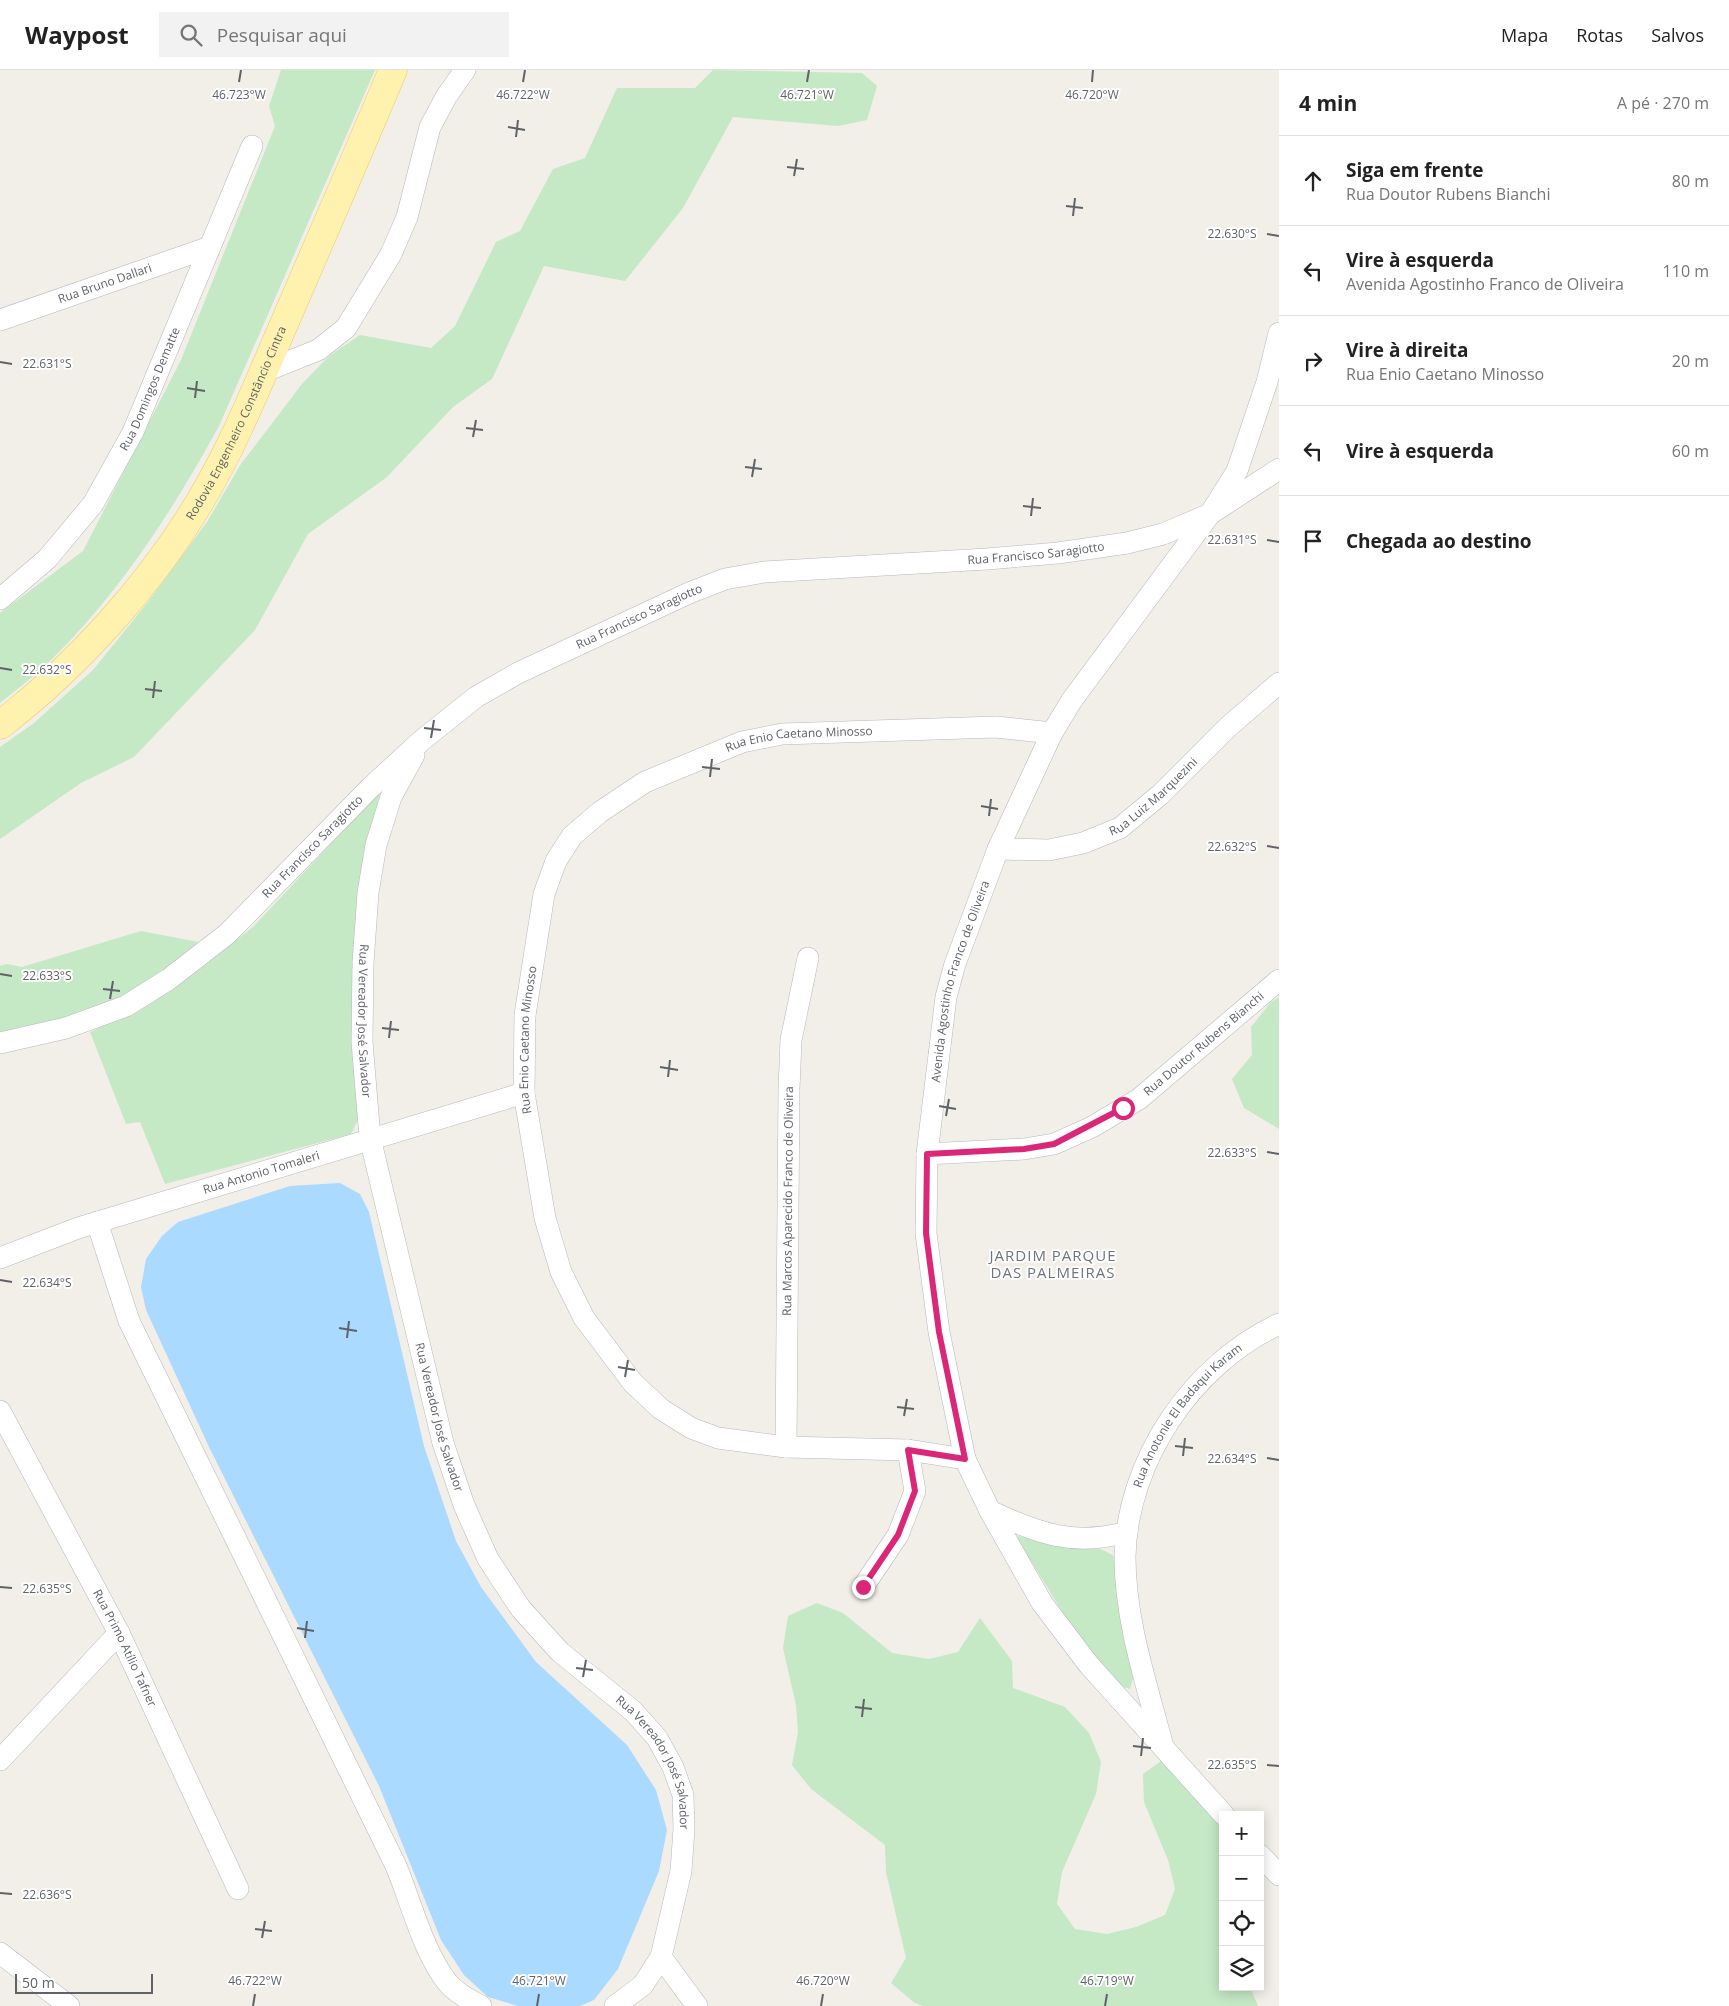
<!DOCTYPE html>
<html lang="pt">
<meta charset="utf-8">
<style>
:root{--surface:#fff;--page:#f2f2f2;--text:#222;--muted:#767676;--line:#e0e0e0}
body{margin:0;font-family:"Open Sans",sans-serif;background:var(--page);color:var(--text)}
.controls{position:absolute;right:15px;bottom:15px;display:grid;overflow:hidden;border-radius:0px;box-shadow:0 2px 12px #0003}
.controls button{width:45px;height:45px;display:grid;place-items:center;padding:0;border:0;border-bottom:1px solid var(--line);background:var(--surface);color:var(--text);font:25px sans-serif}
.scale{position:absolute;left:15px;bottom:12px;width:138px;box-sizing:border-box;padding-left:5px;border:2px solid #5f6368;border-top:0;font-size:14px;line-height:18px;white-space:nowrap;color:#5f6368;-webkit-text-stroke:4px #fff;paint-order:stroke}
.stop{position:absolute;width:15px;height:15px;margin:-11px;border:4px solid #db2777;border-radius:50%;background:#fff}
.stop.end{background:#db2777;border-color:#fff;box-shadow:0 1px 5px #0008}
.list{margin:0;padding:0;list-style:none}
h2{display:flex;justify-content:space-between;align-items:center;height:65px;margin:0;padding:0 20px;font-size:21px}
h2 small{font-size:16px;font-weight:400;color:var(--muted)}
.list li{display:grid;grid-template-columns:32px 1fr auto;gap:15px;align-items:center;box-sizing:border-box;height:90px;padding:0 20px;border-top:1px solid var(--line)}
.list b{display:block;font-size:19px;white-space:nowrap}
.list p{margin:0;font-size:16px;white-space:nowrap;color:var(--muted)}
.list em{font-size:16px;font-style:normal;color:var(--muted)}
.icon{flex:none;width:28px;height:28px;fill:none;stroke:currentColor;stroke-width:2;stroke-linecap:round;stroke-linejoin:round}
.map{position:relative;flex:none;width:1279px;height:1936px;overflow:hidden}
header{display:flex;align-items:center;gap:30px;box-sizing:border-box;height:70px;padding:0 25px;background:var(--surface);border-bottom:1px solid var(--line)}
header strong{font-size:24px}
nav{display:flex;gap:28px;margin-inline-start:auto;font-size:18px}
.search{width:350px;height:45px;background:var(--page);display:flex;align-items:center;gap:12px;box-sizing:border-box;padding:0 18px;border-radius:0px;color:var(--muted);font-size:19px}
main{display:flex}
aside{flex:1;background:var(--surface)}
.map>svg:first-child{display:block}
.green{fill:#c5e8c5}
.water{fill:#aadaff}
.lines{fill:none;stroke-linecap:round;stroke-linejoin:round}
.minor-casing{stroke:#b5b8bc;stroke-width:22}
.primary-casing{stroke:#f2c960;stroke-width:29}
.minor{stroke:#fff;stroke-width:21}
.primary{stroke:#fff2af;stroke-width:28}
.route{stroke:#db2777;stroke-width:6}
.ticks{fill:none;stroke:#5f6368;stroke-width:2}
.labels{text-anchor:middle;stroke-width:4;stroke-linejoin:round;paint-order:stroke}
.street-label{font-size:12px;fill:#5f6368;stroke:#fff}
.quarter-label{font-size:15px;letter-spacing:1px;fill:#70757a;stroke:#fff}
.ticks-label{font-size:12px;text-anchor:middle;fill:#5f6368;stroke:#fff;stroke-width:4;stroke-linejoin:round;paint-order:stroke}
</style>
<header>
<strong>Waypost</strong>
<div class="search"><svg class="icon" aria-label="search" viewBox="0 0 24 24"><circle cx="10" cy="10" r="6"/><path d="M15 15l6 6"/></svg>Pesquisar aqui</div>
<nav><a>Mapa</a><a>Rotas</a><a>Salvos</a></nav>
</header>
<main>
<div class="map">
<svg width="1279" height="1936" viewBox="0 0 1279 1936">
<rect width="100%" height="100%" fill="#f1efe8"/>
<path class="green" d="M281 0H375L219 356C173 440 121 521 52 589 36 605 17 619 0 633V543L83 481 181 290 275 56 269 36Z
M713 0 862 3 877 16 867 50 838 56 733 47 683 138 625 211 544 196 492 309 453 337 387 407 308 464 255 560 134 687 81 713 0 769V677L34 653 93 600 148 532 207 452 241 394 302 314 329 286 360 265 431 278 455 256 496 172 520 161 553 99 585 88 617 18H695Z
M384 717 360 1046 351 1064 165 1114 140 1052 126 1054 90 962 142 938 199 900 254 856Z
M141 861 198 872 139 920 74 948 0 962V896L7 894 22 897Z
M1279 927V1059L1244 1038 1232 1009 1252 985 1251 957 1271 932Z
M1018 1466 1054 1475 1101 1479 1114 1486 1120 1503 1126 1574 1133 1608 1130 1619 1119 1616 1097 1591 1065 1546 1018 1470Z
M817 1533 843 1543 892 1583 929 1589 958 1582 980 1548 1012 1591 1013 1618 1065 1637 1089 1663 1101 1692 1096 1724 1062 1802 1057 1834 1075 1859 1107 1864 1136 1857 1165 1845 1175 1819 1168 1790 1144 1732 1143 1704 1168 1686 1223 1754V1917H1250L1258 1936H923L915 1933 891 1913 906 1888 886 1802 885 1775 811 1719 792 1695 798 1662 796 1635 783 1578 788 1546Z"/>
<path class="water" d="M340 1113 360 1124 369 1142 424 1376 456 1471 481 1517 536 1592 627 1675 656 1720 667 1760 659 1801 618 1899 594 1930 580 1936H518L488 1927 464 1905 441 1870 379 1716 210 1379 146 1240 141 1217 146 1189 162 1166 178 1152 290 1116Z"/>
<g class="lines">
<g class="minor-casing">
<g id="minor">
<path id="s1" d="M0 250 210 177"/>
<path d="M263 302 318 280 346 258 391 184 407 147 430 57 446 27 465 0"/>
<path id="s2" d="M0 529 47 489 93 434 133 362 252 76"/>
<path id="s3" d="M414 685 391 727 376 775 368 823 363 893 362 972 370 1068 443 1373 464 1435 488 1489 521 1539 560 1582 633 1641 657 1668 673 1697 683 1725 684 1759 681 1801 661 1887 643 1915 615 1936"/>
<path id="s4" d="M998 779 1049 780 1083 773 1120 758 1161 724 1228 657 1279 613"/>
<path id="s5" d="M0 973 66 958 126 936 169 909 227 864 371 717 421 671 476 627 518 603 689 523 725 509 764 502 987 489 1058 483 1127 473 1163 464 1210 444 1279 399"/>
<path id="s6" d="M927 1084 1024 1079 1054 1074 1092 1057 1139 1029 1279 910"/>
<path d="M97 1152 129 1251 396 1796C411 1832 423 1881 447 1912 455 1922 469 1930 481 1936"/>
<path id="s7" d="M0 1188 78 1158 524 1023"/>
<path id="s8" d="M0 1341 119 1563 238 1819"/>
<path id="s9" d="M786 1377 789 1019 791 970 808 888"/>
<path id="s10" d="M965 1389 908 1380 786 1377 718 1368 691 1358 661 1339 633 1313 584 1248 561 1202 545 1148 524 1023 525 945 544 824 556 791 572 766 600 742 645 712 742 672 782 664 996 657 1052 663"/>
<path d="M990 1441C1037 1463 1074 1477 1127 1462"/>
<path d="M863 1517 898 1465 915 1421 908 1380"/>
<path id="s11" d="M1162 1673C1146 1612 1125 1550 1125 1487 1127 1390 1193 1294 1279 1254"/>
<path d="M0 1690 119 1563"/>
<path id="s12" d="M1224 1745 1089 1595 1042 1533 990 1441 965 1389 939 1262 926 1163 927 1084 946 927 955 894 998 779 1052 663 1072 630 1210 444 1237 401 1267 312 1279 263"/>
<path d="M1260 1785 1279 1805"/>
<path d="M0 1883 69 1936"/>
<path d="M661 1887 697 1936"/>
</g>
</g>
<g class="primary-casing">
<g id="primary">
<path id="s13" d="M0 655C76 597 150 515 199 433 233 377 258 314 284 254 321 169 357 85 393 0"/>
</g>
</g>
<use href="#minor" class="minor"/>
<use href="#primary" class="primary"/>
</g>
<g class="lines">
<path class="route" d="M863 1517 898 1465 915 1421 908 1380 965 1389 939 1262 926 1163 927 1084 1024 1079 1054 1074 1123 1038"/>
</g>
<path class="ticks" d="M239 12 241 0M523 12 525 0M807 12 809 0M1092 12 1093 0M508 57 525 60M516 67 518 50M787 97 804 99M794 106 797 89M1066 136 1083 138M1073 146 1075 128M1267 164 1279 166M0 292 12 294M187 318 205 321M195 328 197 311M466 358 483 360M473 367 476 350M745 397 762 399M752 407 755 389M1023 436 1041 438M1031 446 1033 428M1267 470 1279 472M0 598 12 600M145 619 162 621M153 628 155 611M424 658 441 660M431 668 434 650M702 697 720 699M710 707 712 689M981 736 998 739M989 746 991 729M1267 776 1279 778M0 904 12 906M103 919 120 921M110 929 113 911M382 958 399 960M389 968 391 951M660 997 678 1000M668 1007 670 990M939 1036 956 1039M946 1046 949 1029M1267 1082 1279 1084M0 1210 12 1212M339 1258 357 1261M347 1268 349 1251M618 1297 635 1300M625 1307 628 1290M897 1337 914 1339M904 1346 907 1329M1175 1376 1193 1378M1183 1386 1185 1368M1267 1388 1279 1390M0 1517 12 1518M297 1558 314 1561M305 1568 307 1551M576 1598 593 1600M583 1607 586 1590M855 1637 872 1639M862 1647 864 1629M1133 1676 1151 1678M1141 1686 1143 1668M1267 1695 1279 1696M0 1823 12 1824M255 1859 272 1861M262 1868 265 1851M253 1936 255 1924M537 1936 539 1924M821 1936 823 1924M1105 1936 1107 1924"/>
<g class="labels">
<g class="street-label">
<text dy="4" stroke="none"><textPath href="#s1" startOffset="111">Rua Bruno Dallari</textPath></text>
<text dy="4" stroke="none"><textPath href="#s2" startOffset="262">Rua Domingos Dematte</textPath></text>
<text dy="4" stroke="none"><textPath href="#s13" startOffset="388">Rodovia Engenheiro Constâncio Cintra</textPath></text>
<text dy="4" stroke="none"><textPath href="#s5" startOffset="1188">Rua Francisco Saragiotto</textPath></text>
<text dy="4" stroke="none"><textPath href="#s5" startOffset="782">Rua Francisco Saragiotto</textPath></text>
<text dy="4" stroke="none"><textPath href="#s10" startOffset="1185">Rua Enio Caetano Minosso</textPath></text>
<text dy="4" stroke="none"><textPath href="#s4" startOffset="171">Rua Luiz Marquezini</textPath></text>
<text dy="4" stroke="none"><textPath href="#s5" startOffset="378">Rua Francisco Saragiotto</textPath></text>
<text dy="4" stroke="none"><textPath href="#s12" startOffset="928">Avenida Agostinho Franco de Oliveira</textPath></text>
<text dy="4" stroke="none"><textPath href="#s3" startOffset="275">Rua Vereador José Salvador</textPath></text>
<text dy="4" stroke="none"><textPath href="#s10" startOffset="720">Rua Enio Caetano Minosso</textPath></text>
<text dy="4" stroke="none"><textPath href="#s6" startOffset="309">Rua Doutor Rubens Bianchi</textPath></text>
<text dy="4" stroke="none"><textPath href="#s7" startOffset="275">Rua Antonio Tomaleri</textPath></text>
<text dy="4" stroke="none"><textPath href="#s9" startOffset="246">Rua Marcos Aparecido Franco de Oliveira</textPath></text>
<text dy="4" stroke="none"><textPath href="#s3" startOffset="680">Rua Vereador José Salvador</textPath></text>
<text dy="4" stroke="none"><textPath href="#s11" startOffset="350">Rua Anotonie El Badaqui Karam</textPath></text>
<text dy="4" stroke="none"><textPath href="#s8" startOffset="268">Rua Primo Atílio Tafner</textPath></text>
<text dy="4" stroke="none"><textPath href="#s3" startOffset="1099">Rua Vereador José Salvador</textPath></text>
</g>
<g class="quarter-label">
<text x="1053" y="1191">JARDIM PARQUE<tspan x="1053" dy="17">DAS PALMEIRAS</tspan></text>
</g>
</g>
<g class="ticks-label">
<text x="239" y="29">46.723°W</text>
<text x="523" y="29">46.722°W</text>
<text x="807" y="29">46.721°W</text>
<text x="1092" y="29">46.720°W</text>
<text x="1232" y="168">22.630°S</text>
<text x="47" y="298">22.631°S</text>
<text x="1232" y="474">22.631°S</text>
<text x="47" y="604">22.632°S</text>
<text x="1232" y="781">22.632°S</text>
<text x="47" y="910">22.633°S</text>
<text x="1232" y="1087">22.633°S</text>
<text x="47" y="1217">22.634°S</text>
<text x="1232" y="1393">22.634°S</text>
<text x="47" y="1523">22.635°S</text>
<text x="1232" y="1699">22.635°S</text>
<text x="47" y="1829">22.636°S</text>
<text x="255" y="1915">46.722°W</text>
<text x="539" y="1915">46.721°W</text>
<text x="823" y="1915">46.720°W</text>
<text x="1107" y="1915">46.719°W</text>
</g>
</svg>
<div class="controls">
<button>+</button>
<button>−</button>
<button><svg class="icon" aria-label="locate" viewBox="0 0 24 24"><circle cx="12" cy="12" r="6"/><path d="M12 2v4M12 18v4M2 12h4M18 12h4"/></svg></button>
<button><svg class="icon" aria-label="layers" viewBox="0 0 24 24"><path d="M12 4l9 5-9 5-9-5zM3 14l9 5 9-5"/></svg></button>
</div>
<div class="scale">50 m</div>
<div class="stop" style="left:1123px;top:1038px"></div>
<div class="stop end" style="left:863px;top:1517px"></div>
</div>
<aside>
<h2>4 min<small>A pé · 270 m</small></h2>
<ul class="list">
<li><svg class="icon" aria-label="ahead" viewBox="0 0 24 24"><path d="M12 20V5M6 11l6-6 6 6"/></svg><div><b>Siga em frente</b><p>Rua Doutor Rubens Bianchi</p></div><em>80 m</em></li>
<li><svg class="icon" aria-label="left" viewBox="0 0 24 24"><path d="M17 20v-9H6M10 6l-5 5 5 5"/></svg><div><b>Vire à esquerda</b><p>Avenida Agostinho Franco de Oliveira</p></div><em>110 m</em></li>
<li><svg class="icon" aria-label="right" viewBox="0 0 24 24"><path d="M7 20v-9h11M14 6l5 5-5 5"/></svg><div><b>Vire à direita</b><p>Rua Enio Caetano Minosso</p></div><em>20 m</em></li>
<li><svg class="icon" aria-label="left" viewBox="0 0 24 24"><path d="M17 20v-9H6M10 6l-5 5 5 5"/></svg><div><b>Vire à esquerda</b></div><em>60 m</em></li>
<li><svg class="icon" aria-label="arrive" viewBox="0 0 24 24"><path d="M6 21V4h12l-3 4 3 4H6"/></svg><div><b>Chegada ao destino</b></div></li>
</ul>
</aside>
</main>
